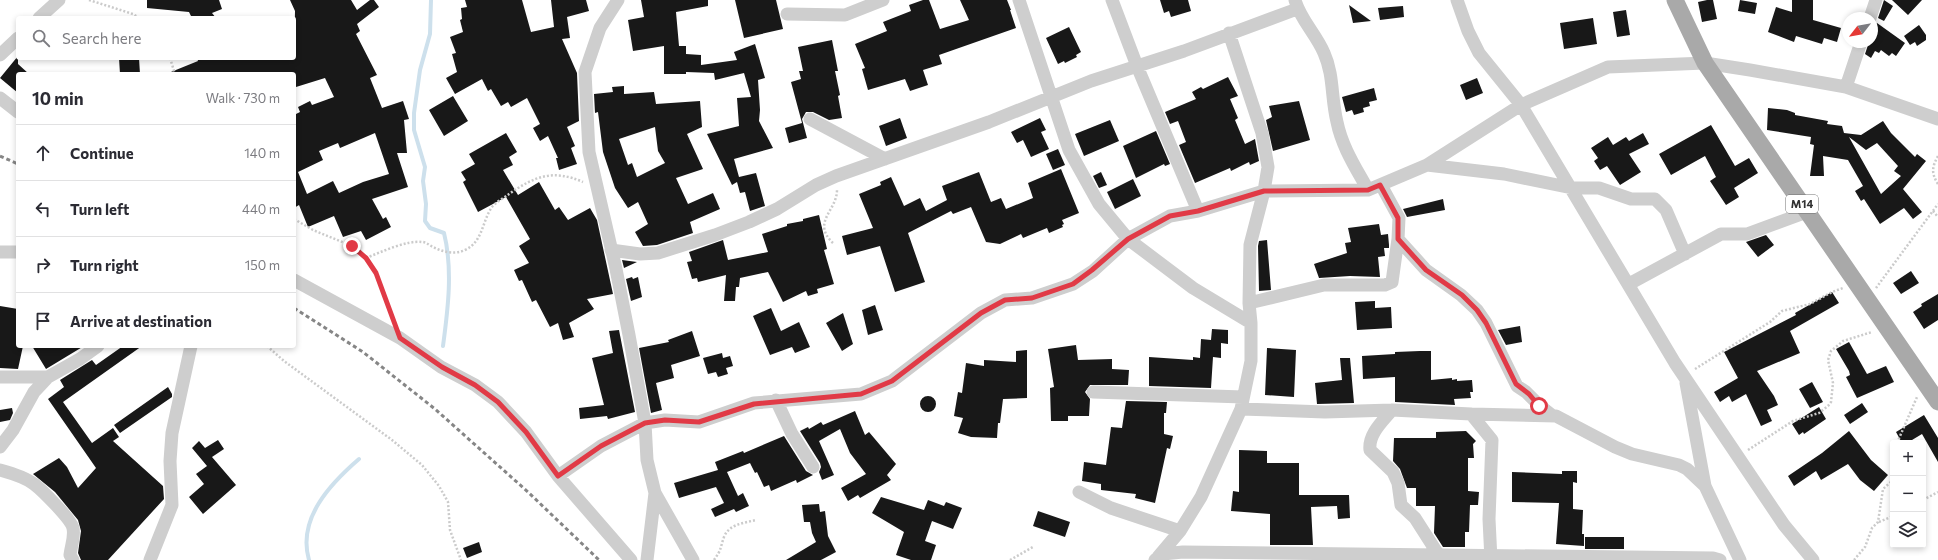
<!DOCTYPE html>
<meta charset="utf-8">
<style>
:root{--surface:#fff;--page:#f7f7f7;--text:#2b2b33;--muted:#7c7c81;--line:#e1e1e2}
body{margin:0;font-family:Commissioner,sans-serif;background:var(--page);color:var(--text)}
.controls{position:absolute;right:12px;bottom:12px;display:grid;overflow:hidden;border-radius:4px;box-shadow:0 2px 6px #0003}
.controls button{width:36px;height:36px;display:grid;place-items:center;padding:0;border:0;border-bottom:1px solid var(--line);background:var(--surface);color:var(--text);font:20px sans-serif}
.compass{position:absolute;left:1842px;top:12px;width:36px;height:36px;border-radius:50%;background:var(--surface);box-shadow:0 2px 6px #0003;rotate:239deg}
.stop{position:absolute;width:12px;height:12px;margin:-9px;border:3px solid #e13a46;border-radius:50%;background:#fff}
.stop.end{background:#e13a46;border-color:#fff;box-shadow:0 1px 4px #0008}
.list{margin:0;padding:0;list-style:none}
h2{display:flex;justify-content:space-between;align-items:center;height:52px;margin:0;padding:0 16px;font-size:17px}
h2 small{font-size:13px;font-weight:400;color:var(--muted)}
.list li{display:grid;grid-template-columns:26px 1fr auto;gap:12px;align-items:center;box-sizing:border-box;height:56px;padding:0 16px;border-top:1px solid var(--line)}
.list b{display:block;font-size:15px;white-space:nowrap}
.list em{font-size:13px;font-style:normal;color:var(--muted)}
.icon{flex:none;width:22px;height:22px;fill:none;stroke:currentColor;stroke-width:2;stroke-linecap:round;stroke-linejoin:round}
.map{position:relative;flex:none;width:1938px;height:560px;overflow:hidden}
.search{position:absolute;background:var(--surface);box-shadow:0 2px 6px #0003;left:16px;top:16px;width:280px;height:44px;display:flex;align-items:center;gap:10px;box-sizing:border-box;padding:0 14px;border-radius:4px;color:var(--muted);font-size:15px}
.panel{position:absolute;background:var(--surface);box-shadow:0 2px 6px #0003;left:16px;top:72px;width:280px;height:276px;border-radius:4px}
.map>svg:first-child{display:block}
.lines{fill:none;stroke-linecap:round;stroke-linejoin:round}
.stream{stroke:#cde0ec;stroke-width:4}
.building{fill:#181818;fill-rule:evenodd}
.path{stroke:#cbcbcb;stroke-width:2.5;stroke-dasharray:2 2;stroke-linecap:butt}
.minor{stroke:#cecece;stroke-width:13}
.major{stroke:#a9a9a9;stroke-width:17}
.rail{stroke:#868686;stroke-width:3;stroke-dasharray:4 3;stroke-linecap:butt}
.route{stroke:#e13a46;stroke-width:5}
.labels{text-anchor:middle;stroke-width:4;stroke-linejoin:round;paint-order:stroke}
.shield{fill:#fff;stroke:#6f6f6f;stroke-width:1}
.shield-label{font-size:11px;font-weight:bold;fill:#313131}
</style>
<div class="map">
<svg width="1938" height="560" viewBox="0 0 1938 560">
<rect width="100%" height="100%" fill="#fff"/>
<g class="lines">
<path class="stream" d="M431 0 430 34 420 70 414 113V130L425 167 423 181 426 204 425 221 430 228 444 233C453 269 448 309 443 346
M309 560C297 519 330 484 359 459"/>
</g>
<path class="building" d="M147 0H219L222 9 212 13 216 18H192L189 12 147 8Z
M290 0H351L357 10 370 0H374L379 7 357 24 360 31 356 34 377 75 370 78 382 108 403 101 409 119 404 120 407 153H397L408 187 372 199 383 219 386 217 391 227 366 240 361 231 343 237 334 216 308 227 299 205 294 208V115L300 112 298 107 310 101 312 105 334 97 325 78 296 87 294 74H166L198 61 197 58H294L295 11ZM375 133 389 174 363 182 339 193 333 181 307 194 298 172 323 160 319 151 338 143 340 148Z
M465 0H522L531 32 554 27 551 0H586L589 11 567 17 570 38 562 39 577 73 579 121 567 127 575 146 571 148 577 164 559 170 556 158H558L548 136 540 141 533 128 540 124 527 98 511 107 508 102 501 106 491 89 488 91 482 79 455 94 446 78 457 72 452 54 456 53 450 37 463 32 460 20 462 19 461 8 467 7Z
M641 0H708V6L676 12 679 46H686V54L701 55V65L737 60 734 52 755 44 765 78 758 80 760 110 759 121 773 148 734 159 739 177 756 173 765 206 750 211 745 192 740 193 737 182 732 185 707 134 739 126 737 98 751 97 744 73 715 80 714 73 686 72V74H664V46L633 51 628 20 644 17Z
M735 0H776L783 29 744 38Z
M923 0H929L940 29 969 20 960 0H1007L1011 10H1010L1016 28 939 55 942 64 923 70 928 85 910 91 905 79 868 90 862 69 865 68 855 44 887 31 883 22 911 11 909 5Z
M1160 0H1188L1191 11 1171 17 1169 11 1164 13Z
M1707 0H1713L1717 19 1702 22 1698 2Z
M1740 0 1757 3 1755 14 1738 11Z
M1792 0H1813V20L1841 28 1837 42 1824 38 1822 44 1796 36 1794 42 1768 32 1776 7 1792 12Z
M1884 0 1893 6 1884 21 1878 18Z
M1892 0H1922L1908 15Z
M1349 5 1371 21 1353 23Z
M1403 6 1404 17 1380 20 1378 8Z
M1626 10 1630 35 1617 37 1613 12Z
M1593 18 1597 44 1564 49 1560 23Z
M1877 23 1905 43 1896 56 1892 53 1889 56 1881 50 1879 53 1875 51 1871 58 1865 54 1869 42H1872V29Z
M1919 25 1926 35V40L1917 46 1915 42 1910 45 1904 36Z
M1069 27 1081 52 1076 55 1077 57 1065 63 1064 61 1058 64 1046 38Z
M832 40 838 71H835L840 95 838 96 842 118 829 120 813 112H806L802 119 807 138 789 143 785 128 802 123 791 82 801 79 799 71H803L798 47Z
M18 56V64L29 74H18V93L0 78Z
M119 58H139L140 74H120Z
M1228 77 1238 96 1230 99 1238 118 1235 120 1245 144 1255 139 1259 161 1250 165 1249 162 1231 171 1230 168 1195 183 1179 145 1186 142 1178 121 1170 124 1165 112 1196 99 1192 92 1201 87 1203 89Z
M1477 78 1483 93 1466 100 1460 85Z
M624 86V94L654 92 656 104 700 101 702 127 687 134 703 169 676 178 688 204 713 193 720 209 690 222 693 233 657 245 643 246 635 232 648 224 638 202 628 208 615 188 603 152 598 112 595 113 594 94 613 92 612 87ZM655 127 658 151 665 163 637 177 632 163 628 165 619 139Z
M1374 88 1377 100 1369 102 1370 106 1363 108 1364 112 1354 115 1352 110 1346 112 1342 97Z
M453 96 468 121 444 136 429 110Z
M1299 101 1310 140 1273 151 1266 120 1272 117 1269 106Z
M1768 108 1787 110 1795 113V115L1828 121 1827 124 1842 126 1844 133 1861 135 1883 121 1891 133 1915 157 1917 154 1926 161 1903 189 1922 212 1913 219 1904 208 1880 224 1864 199 1861 201 1855 191 1863 186 1848 160 1823 156 1824 176H1810L1814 145 1810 144 1811 137 1767 130ZM1849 137 1866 150 1877 143 1898 166 1894 171 1901 176 1881 194Z
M900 118 907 138 886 146 879 126Z
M1040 118 1046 130 1041 132 1049 149 1031 157 1023 140 1017 143 1011 132Z
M1110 120 1119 141 1084 156 1075 134Z
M1711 125 1735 166 1749 158 1758 173 1734 188 1739 197 1726 205 1710 181 1716 177 1705 156 1671 175 1659 154Z
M1156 131 1170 164 1165 166 1164 164 1136 178 1123 146Z
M506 133 517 152 509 157 513 165 503 170 518 195 539 182 555 210 559 207 568 220 590 208 597 220 613 294 587 299 594 309 569 323 574 337 563 340 558 323 550 327 536 300 532 302 522 280 519 281 514 270 529 263 519 246 530 239 506 197 478 212 463 182 466 180 461 172 475 164 469 154Z
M1643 133 1649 144 1629 154 1641 172 1620 185 1607 166 1600 170 1594 161 1598 158 1591 148 1608 137 1613 145 1626 137 1629 141Z
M1058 149 1065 165 1053 170 1046 154Z
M1061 169 1079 213 1062 220 1064 224 1062 225 1063 227 1049 233 1047 228 1023 238 1021 234 1000 244 986 242 971 207 953 214 951 211 908 233 925 282 895 292 880 246 847 255 842 236 873 228 859 194 881 185 880 182 891 177 904 206 920 198 926 211 947 200 942 186 979 172 991 202 1001 198 1006 209 1033 198 1028 183Z
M1101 172 1107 185 1099 188 1093 176Z
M1133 179 1141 196 1115 209 1107 192Z
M1443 199 1445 210 1407 217 1403 209Z
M819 215 827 249 824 250 834 284 817 289 818 293 808 296 806 291 783 302 768 272 740 278 739 287H736L735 301H724L726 275 698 282 697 278 692 279 687 262 692 261 689 252 723 240 728 260 768 252 762 234 787 226V224L803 221V219Z
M1379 224 1381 235 1388 234 1389 245V248H1384L1385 256 1378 257 1380 277 1350 276 1319 278 1314 264 1347 253 1345 243 1351 242 1348 228Z
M1766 235 1774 245 1758 257 1746 242Z
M1267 240 1271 290 1259 291 1258 246 1259 241Z
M622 260 637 262 624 268Z
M1911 271 1919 283 1901 294 1893 283Z
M632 277 633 279 638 277 642 297 631 301 626 279Z
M1832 292 1839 303 1790 331 1800 353 1757 371 1774 396 1778 405 1767 410 1772 421 1761 426 1746 394 1732 402 1729 396 1720 402 1714 392 1738 378 1724 352 1796 315 1795 313Z
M1938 294V320L1924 329 1913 312 1922 306 1921 304Z
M1375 301V308L1391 307 1392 328 1357 330 1355 302Z
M875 305 883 330 868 335 862 310Z
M0 306 18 309V346H23L18 369 0 368Z
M771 308 781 331 799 322 810 347 795 353 792 347 770 355 753 316Z
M843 313 853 344 842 351 826 323Z
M1520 326 1522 342 1506 345 1498 330Z
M1212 329 1228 330V344L1221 343V358L1213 357 1211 388 1149 386V357L1193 360V357L1200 358 1201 339 1211 340Z
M619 330 635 412 608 419 607 416 580 419 579 408 604 405 592 358 613 353 609 331Z
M692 331 700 356 671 365 674 378 656 383 662 410 651 413 639 348 669 342 668 340Z
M1849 342 1867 374 1886 366 1894 382 1857 398 1846 377 1850 375 1849 371 1836 349Z
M1076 345 1078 360 1112 359V369L1129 370 1128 385H1090L1085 392 1090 399 1089 416H1068V421H1051L1050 388 1054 387 1048 349Z
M32 346H84L46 369Z
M123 346H142L63 402 92 443 113 428 119 437 113 441 163 486 164 499 108 560H81L78 553 81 531 78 520 55 492 33 474 59 458 67 467 78 488 96 468 48 399 64 387 60 380 92 360 96 365Z
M1267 348 1296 350 1294 397 1265 395Z
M1027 350V398L1003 399 1000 423H998L997 438 971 437 958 433 963 418 954 416 958 392 962 393 966 363 984 366V360L1016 362V351Z
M1420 351H1431V380L1452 378V380L1457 379V381L1472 380 1473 392H1470L1471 398 1454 399 1455 405 1395 402V377L1363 379 1362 356 1395 354V352Z
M722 353 723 358 730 356 733 366 726 368 728 374 718 377 716 372 708 374 703 358Z
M1340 358H1350L1354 403 1317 404 1315 383 1342 380Z
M1812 382 1823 402 1810 408 1799 389Z
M168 387 172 394V397L120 433 114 425Z
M920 404a8 8 0 1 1 16 0a8 8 0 1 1-16 0Z
M1126 401 1167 402 1166 413H1164V434L1173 436 1170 449 1167 448 1155 503 1135 498 1136 494 1101 490V484L1082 481 1084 462 1106 465 1111 427 1122 428Z
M1862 403 1868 412 1850 424 1844 415Z
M1819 407 1826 419 1804 434 1803 432 1799 435 1792 424Z
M12 408 13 413 10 420 0 422V410Z
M855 411 865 435 869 432 896 464 887 475 891 480 860 498 858 495 848 501 841 488 866 474 850 453 840 429 819 441 834 475 822 480 819 472 821 467 820 463 800 431 808 427 809 429 821 422 823 425Z
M1924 415 1938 438V462L1922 434 1907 443H1902L1896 432Z
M1466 431 1476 441 1473 444 1474 458H1468V491L1479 492 1478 505H1470L1469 532H1465V547H1443L1434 533 1435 506H1416V488H1407L1400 469 1393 461 1394 438H1436V432Z
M1849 431 1871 460 1888 475 1874 491 1860 480 1848 464 1821 480 1816 471 1794 486 1788 476 1822 453Z
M784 436 806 471 813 475 797 483 796 480 771 491 769 485 764 487 757 472 755 473 750 463 727 472 738 496 743 493 749 506 736 512 734 509 715 517 711 509 724 503 716 487 679 498 674 483 718 470 715 462 743 451 744 453Z
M218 440 224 449 212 457 236 485 203 514 189 497 204 484 196 474 207 466 192 448 199 441 205 448Z
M1239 450 1267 451V463H1299V495H1349L1350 518 1338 519 1337 506 1311 507 1313 545H1270V514L1231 511 1233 491 1239 492Z
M1562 471H1577V483L1573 482V509L1583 510 1582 534H1584V546L1556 544 1559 503 1512 502V472L1562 474Z
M881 497 924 510 928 500 944 506 946 502 962 508 953 529 932 521 925 541 936 545 931 560H911L896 555 904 532 872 513Z
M819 504 820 512 825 511 828 536 836 552 821 560H786L816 542 812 533 810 522H804L802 505Z
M1038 511 1070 522 1065 537 1033 526Z
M1585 537H1624V549H1585Z
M479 542 482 552 467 558 463 548Z"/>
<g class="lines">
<path class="path" d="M89 0 133 14 139 18
M170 58 175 74
M1938 156C1932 167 1931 173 1938 184
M1933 211 1938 217
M294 219 313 230 352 246 366 258 376 273 393 319
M833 243C811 222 837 211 837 190
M366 258C381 252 407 240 422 242 426 242 429 245 433 247 443 252 455 255 465 250 483 242 482 221 492 207 496 202 504 198 509 194 535 176 553 169 583 182
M1876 288 1938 204
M267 346 284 361 392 440 422 465 439 486 448 502 450 530 461 560
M1695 369 1770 322 1782 311 1810 304 1832 292 1843 288
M1897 443 1917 397
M1748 450 1793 421 1819 413 1828 406 1831 402 1833 383 1828 360 1831 351 1843 341 1872 332
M1923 500 1938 492
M1879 522 1893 516
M714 560C722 549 720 548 724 537 729 524 744 523 756 520
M1010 560 1033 547
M1854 560 1865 547 1872 528 1878 522 1883 489 1893 480"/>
<path class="minor" d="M618 0 600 28 585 72 589 152 616 269 629 335 645 423 647 460 655 493 693 560
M1019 0 1069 150 1099 204 1128 239 1193 288 1251 323
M1112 0 1137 66 1198 211
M1295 0C1300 19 1316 34 1324 53 1334 75 1331 98 1337 122 1342 147 1356 168 1368 190
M1457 0 1468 31 1479 53 1521 105 1675 363 1784 525 1813 560
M787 14 845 15 883 0
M39 18 59 0
M1870 18 1876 0
M0 55 18 38
M1846 87 1861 42
M0 98 18 112
M810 119 885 159
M1427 165 1504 174 1572 188H1599L1631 199H1655L1666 210 1685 254
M1398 239 1426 270 1461 295 1477 310 1486 323 1517 386 1526 392 1539 405 1553 416
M611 250 640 254 658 253 715 235 749 222 777 209 816 185 836 176 989 122 1091 81 1184 51 1297 9
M0 252H18
M294 280 400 338 441 367 475 385 498 402 526 432 558 476 631 560
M1629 284 1721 234H1747L1807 212
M1249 303 1324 285H1385L1392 282 1398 239 1399 218 1381 185
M0 377H48
M1686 383 1705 486
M1093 392 1243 397
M776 400 792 434 813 467
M1241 409 1325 412 1392 410 1471 414 1556 416 1615 447 1632 454 1679 465 1687 469 1705 486 1740 560
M1392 410C1383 421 1368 434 1370 450L1393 472 1398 483 1401 505 1415 518 1438 554
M1471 414 1492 440 1489 519 1491 560
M0 447 13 430 34 392 48 377 80 359 98 346
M0 470C11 473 25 477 34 484 42 490 71 519 73 528 75 537 71 546 70 555L73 560
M558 476 601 446 645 423 665 420 699 422 754 403 861 394 892 381 981 313 1005 300 1032 298 1073 284 1093 271 1128 239 1170 216 1198 211 1264 191 1368 190 1427 165 1521 105 1608 67 1705 63 1750 70 1846 87 1938 119
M1079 492 1111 508 1180 531
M1158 557 1180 531 1201 497 1241 409 1251 361V323L1249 303 1250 245 1264 191 1268 167 1262 133 1229 33
M150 560 172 505 170 461 172 433 191 346
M647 560 655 493
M1155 560 1163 554 1183 552 1713 558 1720 560"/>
<path class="major" d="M1675 0 1705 63 1938 402"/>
<path class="rail" d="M0 156 18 164
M294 308 363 352 435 409 528 492 599 560"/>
</g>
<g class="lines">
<path class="route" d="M352 246 366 258 376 273 400 338 442 367 475 385 498 402 526 432 558 476 601 446 645 423 665 420 699 422 754 404 861 394 892 381 981 313 1005 300 1032 298 1073 284 1092 270 1128 239 1170 216 1198 211 1264 191 1368 190 1380 185 1398 218V239L1426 270 1462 295 1477 310 1486 323 1516 384 1529 394 1539 406"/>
</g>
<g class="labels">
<rect class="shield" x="1786" y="195" width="32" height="18" rx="3"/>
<g class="shield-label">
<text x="1802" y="208">M14</text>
</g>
</g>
</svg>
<div class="controls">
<button>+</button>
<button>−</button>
<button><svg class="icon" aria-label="layers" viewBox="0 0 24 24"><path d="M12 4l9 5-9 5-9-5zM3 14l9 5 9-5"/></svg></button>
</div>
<svg class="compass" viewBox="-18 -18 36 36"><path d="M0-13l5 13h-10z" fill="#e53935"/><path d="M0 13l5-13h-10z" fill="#7c7c81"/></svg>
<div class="stop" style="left:1539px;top:406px"></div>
<div class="stop end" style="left:352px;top:246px"></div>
<div class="search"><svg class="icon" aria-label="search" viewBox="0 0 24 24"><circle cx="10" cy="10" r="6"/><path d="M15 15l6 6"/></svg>Search here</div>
<section class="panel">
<h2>10 min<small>Walk · 730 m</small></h2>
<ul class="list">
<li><svg class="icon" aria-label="ahead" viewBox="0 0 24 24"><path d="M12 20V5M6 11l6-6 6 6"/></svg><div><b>Continue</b></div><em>140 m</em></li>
<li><svg class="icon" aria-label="left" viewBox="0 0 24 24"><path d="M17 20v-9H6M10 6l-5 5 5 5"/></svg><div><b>Turn left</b></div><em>440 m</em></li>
<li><svg class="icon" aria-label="right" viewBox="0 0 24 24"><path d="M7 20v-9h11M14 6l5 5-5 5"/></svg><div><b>Turn right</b></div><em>150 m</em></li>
<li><svg class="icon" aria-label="arrive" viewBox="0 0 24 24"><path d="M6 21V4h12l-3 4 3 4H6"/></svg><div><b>Arrive at destination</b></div></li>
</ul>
</section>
</div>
